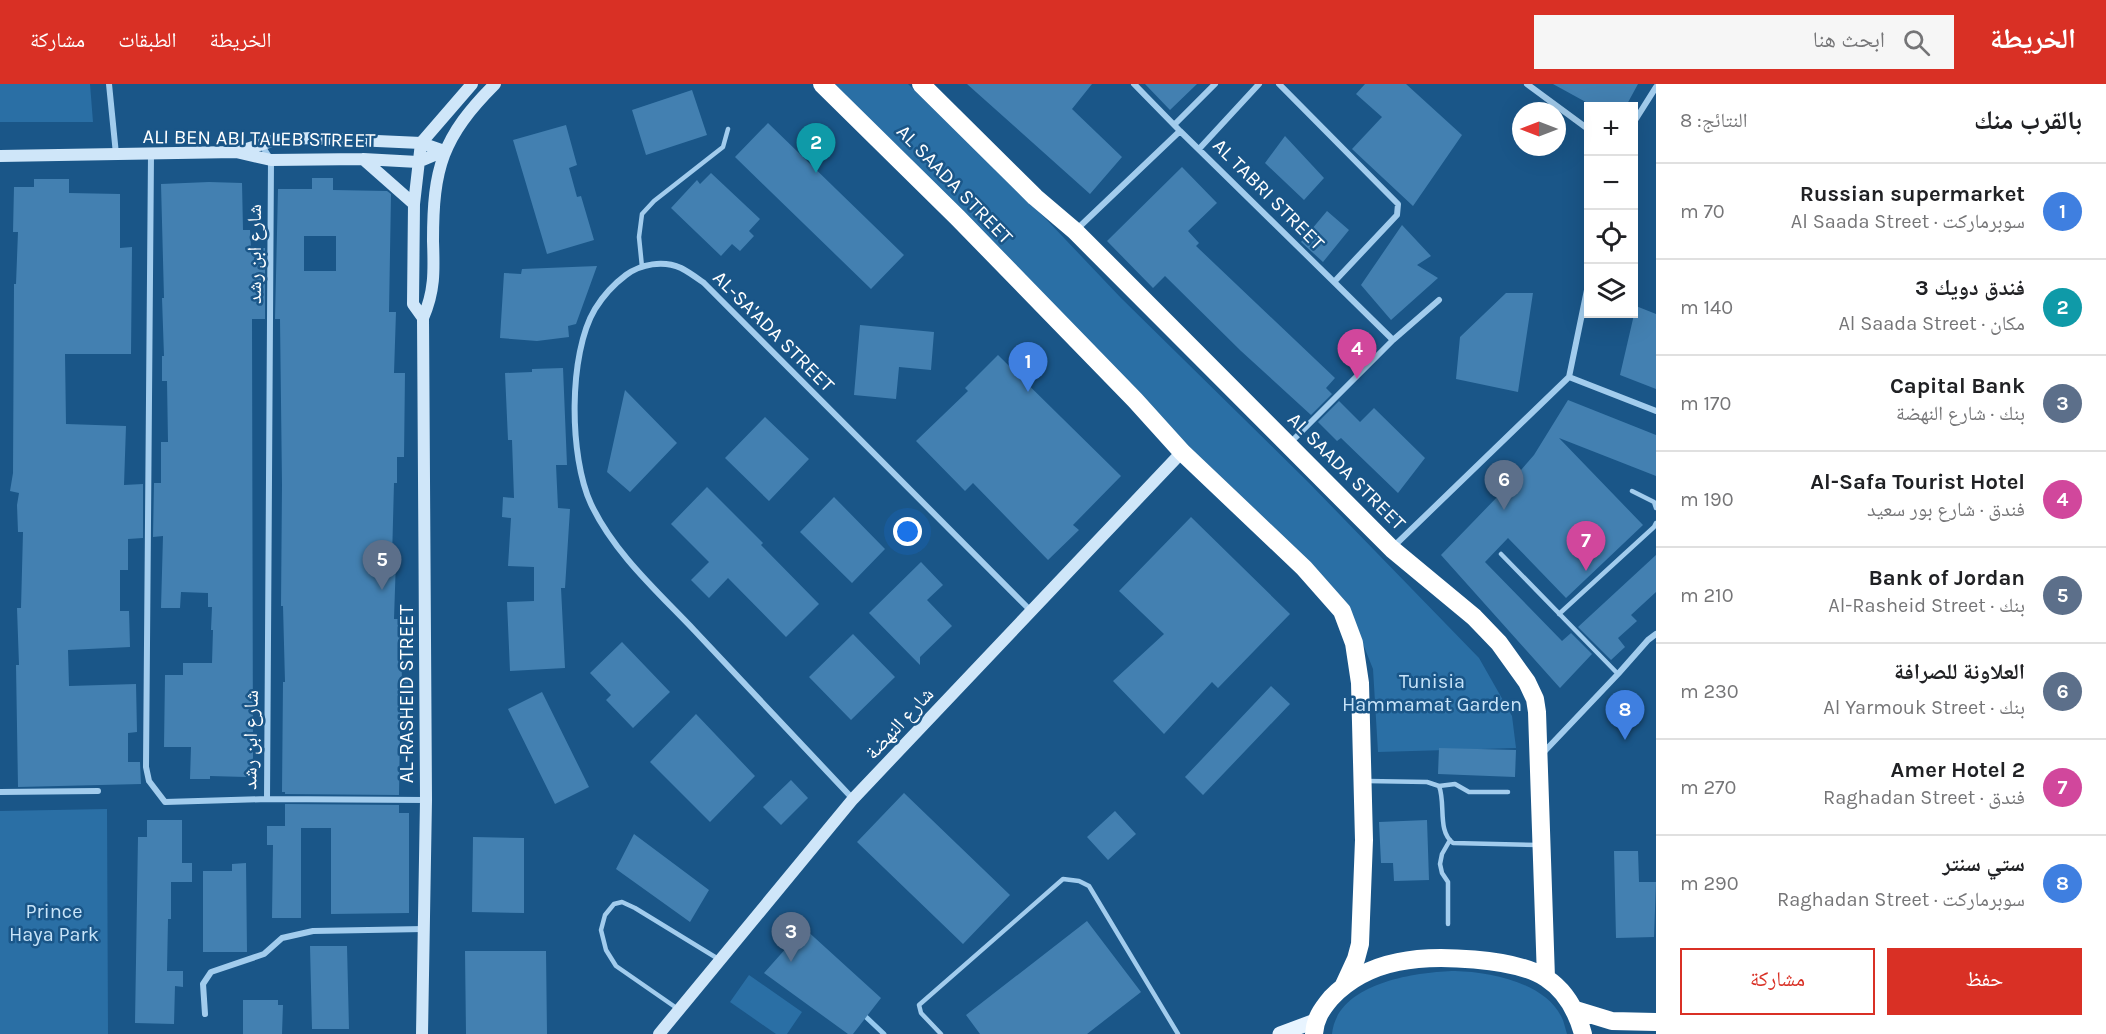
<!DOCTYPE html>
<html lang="ar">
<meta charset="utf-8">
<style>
:root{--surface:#fff;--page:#f6f6f6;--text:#202124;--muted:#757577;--line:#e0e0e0;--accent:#d93025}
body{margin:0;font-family:Karla,"Noto Naskh Arabic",sans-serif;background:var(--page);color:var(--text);direction:rtl}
.controls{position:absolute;right:18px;top:18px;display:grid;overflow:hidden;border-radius:0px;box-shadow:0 6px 24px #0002}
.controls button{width:54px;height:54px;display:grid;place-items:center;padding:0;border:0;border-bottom:2px solid var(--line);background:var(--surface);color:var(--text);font:30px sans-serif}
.compass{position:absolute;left:1512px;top:18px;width:54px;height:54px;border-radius:50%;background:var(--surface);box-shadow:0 6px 24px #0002;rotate:270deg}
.you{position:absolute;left:908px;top:448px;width:21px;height:21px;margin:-15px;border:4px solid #fff;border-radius:50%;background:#1a73e8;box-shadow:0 0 0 9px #1a73e833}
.badge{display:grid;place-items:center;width:39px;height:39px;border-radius:50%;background:var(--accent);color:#fff;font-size:20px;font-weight:700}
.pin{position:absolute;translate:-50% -50px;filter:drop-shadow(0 2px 3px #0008)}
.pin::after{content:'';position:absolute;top:32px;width:21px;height:18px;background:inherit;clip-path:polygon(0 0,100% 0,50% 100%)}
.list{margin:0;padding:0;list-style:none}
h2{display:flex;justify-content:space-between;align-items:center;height:78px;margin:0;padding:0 24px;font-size:26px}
h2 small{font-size:20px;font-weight:400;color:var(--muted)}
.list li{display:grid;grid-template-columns:39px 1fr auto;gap:18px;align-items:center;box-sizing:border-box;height:96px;padding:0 24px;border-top:2px solid var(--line)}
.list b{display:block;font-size:22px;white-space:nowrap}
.list p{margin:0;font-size:20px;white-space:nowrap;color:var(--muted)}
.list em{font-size:20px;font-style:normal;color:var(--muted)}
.actions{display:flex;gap:12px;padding:18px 24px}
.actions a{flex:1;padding:14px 0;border:2px solid var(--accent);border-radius:0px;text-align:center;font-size:21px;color:var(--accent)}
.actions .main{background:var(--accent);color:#fff}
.icon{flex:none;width:33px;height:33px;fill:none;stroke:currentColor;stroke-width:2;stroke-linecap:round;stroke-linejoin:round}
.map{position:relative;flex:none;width:1656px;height:950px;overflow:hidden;direction:ltr}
header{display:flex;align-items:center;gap:36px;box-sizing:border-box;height:84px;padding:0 30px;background:var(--accent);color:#fff}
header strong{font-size:28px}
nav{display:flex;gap:33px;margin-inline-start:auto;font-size:21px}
.search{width:420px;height:54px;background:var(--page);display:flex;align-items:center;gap:15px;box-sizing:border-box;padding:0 21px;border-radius:0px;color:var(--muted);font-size:22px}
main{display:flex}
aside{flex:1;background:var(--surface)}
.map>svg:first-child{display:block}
.green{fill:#2a6fa5}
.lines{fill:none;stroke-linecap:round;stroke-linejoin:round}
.stream{stroke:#95c9ef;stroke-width:5}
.building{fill:#4380b1;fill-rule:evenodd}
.lane{stroke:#a2cced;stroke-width:4.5}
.street{stroke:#a2cced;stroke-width:6}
.secondary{stroke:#cfe6f9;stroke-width:12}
.primary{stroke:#e8f4ff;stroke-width:15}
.highway{stroke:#fff;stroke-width:18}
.labels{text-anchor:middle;stroke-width:5;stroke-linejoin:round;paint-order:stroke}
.street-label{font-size:20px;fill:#fff;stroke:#1a5688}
.park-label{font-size:20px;fill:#c8e4f9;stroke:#1a5688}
</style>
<header>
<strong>الخريطة</strong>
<div class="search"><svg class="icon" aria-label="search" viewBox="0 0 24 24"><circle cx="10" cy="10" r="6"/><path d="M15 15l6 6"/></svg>ابحث هنا</div>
<nav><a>الخريطة</a><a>الطبقات</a><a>مشاركة</a></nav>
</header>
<main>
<aside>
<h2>بالقرب منك<small>النتائج: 8</small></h2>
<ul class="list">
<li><span class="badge" style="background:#3f7fe0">1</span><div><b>Russian supermarket</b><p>سوبرماركت · Al Saada Street</p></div><em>70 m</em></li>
<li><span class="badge" style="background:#0f9aa8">2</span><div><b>فندق دويك 3</b><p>مكان · Al Saada Street</p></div><em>140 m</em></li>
<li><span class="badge" style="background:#5c6f8a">3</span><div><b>Capital Bank</b><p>بنك · شارع النهضة</p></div><em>170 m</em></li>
<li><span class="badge" style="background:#d1479c">4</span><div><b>Al-Safa Tourist Hotel</b><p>فندق · شارع بور سعيد</p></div><em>190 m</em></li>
<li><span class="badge" style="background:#5c6f8a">5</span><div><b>Bank of Jordan</b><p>بنك · Al-Rasheid Street</p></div><em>210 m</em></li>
<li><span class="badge" style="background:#5c6f8a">6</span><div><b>العلاونة للصرافة</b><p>بنك · Al Yarmouk Street</p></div><em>230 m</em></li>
<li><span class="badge" style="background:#d1479c">7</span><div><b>Amer Hotel 2</b><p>فندق · Raghadan Street</p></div><em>270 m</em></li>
<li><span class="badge" style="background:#3f7fe0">8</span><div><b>ستي سنتر</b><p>سوبرماركت · Raghadan Street</p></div><em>290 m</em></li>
</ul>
<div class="actions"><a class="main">حفظ</a><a>مشاركة</a></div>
</aside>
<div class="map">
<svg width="1656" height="950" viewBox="0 0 1656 950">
<rect width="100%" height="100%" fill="#1a5688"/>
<path class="green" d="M0 0H90L93 38H0Z
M834 0H908L1045 134 1121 214 1309 399 1479 574 1512 632 1516 664 1378 668 1373 585 1347 520 1210 388Z
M107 725 108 950H0V727Z
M1455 887C1490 888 1543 898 1561 932 1564 937 1565 944 1567 950H1332C1337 899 1415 888 1455 887Z
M749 891 802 928 787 950H776L730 918Z"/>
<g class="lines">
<path class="stream" d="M866 933 884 950"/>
</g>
<path class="building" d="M967 0H1092L1072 25 1122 73 1090 110Z
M1145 0H1197L1170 26Z
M1365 0H1406L1462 51 1413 122 1352 65 1382 33 1356 10Z
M1553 0H1638L1626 22H1593Z
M692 6 707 51 646 71 632 26Z
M768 39 904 171 871 205 735 73Z
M566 41 577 81 569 84 577 113 581 112 594 156 547 170 513 56Z
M1285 52 1324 94 1304 116 1265 79Z
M1182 83 1217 119 1188 147 1199 159 1196 162 1335 294 1326 304 1332 310 1311 331 1241 267 1165 192 1153 204 1107 157Z
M711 89 760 135 749 147 754 152 740 167 732 160 721 172 671 124 697 96 700 100Z
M312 94H333V106L387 107 391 110 389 228H396L394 289H405L404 373H397V399H394L392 475H396L394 535H400L402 597H408V646H400L399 711 285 710V708H282L283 598H285L283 522H281L282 401 280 235H275L278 105H312ZM304 152H336V187H304Z
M34 95H69V109L120 110V164L132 163 131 270H65L66 340 126 342 124 401 143 400V454L128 455V486H120V527H129L130 563 68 566 69 602 136 600 137 648 128 649V678H140L141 700 18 703 16 581H19L17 524H21L23 448H18L17 421 19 409 10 407 13 389 14 200H16L18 148H13L14 103H34Z
M209 98 242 99 243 146H250L251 164H265V235H252L253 684 246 693 210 692V695H190L191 663H164L165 591H183V579H212L213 546H211L212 523H208V509L181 508 180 524H161L163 452 153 453 154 399H161V358H168L167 297H162V272H164L162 214H164L161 100Z
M1327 127 1349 146 1323 178 1301 158Z
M1402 141 1431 172 1417 181 1438 194 1391 236 1361 201Z
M597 182 576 240 568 242 569 253 537 257 500 254 504 189 521 190 522 185Z
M1506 209H1533L1518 308 1456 295 1460 253Z
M1636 222 1656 230V305L1620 291Z
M860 241 934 248 931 286 899 283 896 315 854 311Z
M998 271 1121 392 1073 441 1079 446 1048 476 973 399 965 407 916 357 968 307 965 304Z
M563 284 567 381H556L558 424 570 425 565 504H561L565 584 510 587 507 518 534 517V483L508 482 511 434 502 433 503 413 514 414 512 356H508L505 289 532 288V285Z
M625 306 677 359 630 408 607 388Z
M1568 316 1656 351V392L1559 354 1643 441 1566 514 1508 454 1485 478 1562 557 1571 549 1592 570 1560 604 1441 471 1500 410 1534 371Z
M1339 317 1360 338 1374 324 1425 374 1398 409 1341 354 1337 357 1318 338Z
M765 333 809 375 769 417 725 374Z
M707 403 763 459 761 461 819 520 786 553 728 494 709 514 691 496 709 478 671 440Z
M834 413 885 465 852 499 800 448Z
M1191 433 1290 530 1218 604 1212 598 1164 650 1113 597 1164 550 1119 507Z
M1656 471V508L1631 531 1637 537 1618 554 1625 563 1611 576 1578 543Z
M921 478 943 501 927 516 952 542 920 573V581L869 529Z
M853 550 895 593 851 636 809 593Z
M622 558 670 608 633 644 606 616 611 611 590 589Z
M1271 602 1290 620 1203 711 1185 693Z
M542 608 589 703 555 720 508 625Z
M696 630 755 692 710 738 650 678Z
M1439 664 1516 666 1515 693 1438 690Z
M791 696 808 714 781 741 763 723Z
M904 709 1010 811 963 860 857 758Z
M285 720 399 721V729H409V829L331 830V744H301V834H272L273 761H267V742H285Z
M1115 727 1136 750 1108 776 1087 753Z
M147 736H182V779H192V798H171V835H168L167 887H183V903L175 902 174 940 135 939 138 753H147Z
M1427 736 1429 796 1394 797 1393 779H1381L1379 738Z
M634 750 709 806 690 838 616 785Z
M473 753 524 754V829L472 828Z
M1614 767H1638L1639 798H1656L1654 853 1616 854Z
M246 779 247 868H203V787H232V780Z
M1087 837 1141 908 1087 950H980L966 931Z
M804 844 881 914 853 950H848L764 889Z
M310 862H347L349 945H312Z
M465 867H546L547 950H466Z
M243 916H278V921H283L282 950H243Z"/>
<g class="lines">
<path class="lane" d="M642 183 639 153 642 130 654 117 723 63 728 45
M1632 407 1654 418 1656 424
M1501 470 1618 590
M1559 530 1654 443 1656 439
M1367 697 1427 698 1439 702C1446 720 1437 747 1453 759L1539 761
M1439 702 1455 700 1469 708H1508
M1448 840V798L1442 789 1440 780 1442 770 1450 756
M678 925 616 882 606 866 601 846 605 831 614 820 622 818 635 824 720 876
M941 950 921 929 919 921 1063 795 1079 797 1089 802 1178 950"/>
<path class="street" d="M109 0 116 70
M1279 0 1398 120 1397 131 1334 198 1393 256
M1527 0 1588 45
M1634 38 1656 3
M1174 41 1215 0
M1180 47 1334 198
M1199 65 1259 0
M151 70 146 683 149 697 165 718 267 715 271 76 261 60
M1076 146 1180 47 1134 0
M1569 293 1656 327
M1290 359 1393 256 1439 216
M1392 464 1569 293 1588 201
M1542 670 1618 590 1648 556 1656 550
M0 708 98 707
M267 715 426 716
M853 715C800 659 747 603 694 546 658 508 614 469 591 420 569 373 568 270 595 225 603 212 614 200 626 191 641 180 663 176 681 184 689 188 697 194 704 199L1031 527
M205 930 203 900 211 888 264 870 282 854 313 847 424 845"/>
<path class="secondary" d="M237 68 275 56 311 54 421 59 444 67
M0 72 236 68 271 76 363 75 418 78 444 67
M363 75 414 120
M423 234 413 220 414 120 421 59 472 0
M422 950 426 716 423 234C435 207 434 186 433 157 433 84 442 53 495 0
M659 950 853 715 1182 368"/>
<path class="primary" d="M1280 950 1315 937"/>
<path class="highway" d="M822 0 958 134 1135 316 1182 368 1304 484 1342 527 1354 559 1360 599 1364 756 1360 860 1356 875 1344 901
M921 0 1035 113 1075 147 1392 465 1474 533 1499 559 1527 598 1535 615 1537 628 1546 894
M1576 926 1612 937 1656 938
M1314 950C1315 935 1321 926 1331 914 1349 895 1373 883 1398 878 1434 870 1516 874 1546 894 1566 907 1577 928 1583 950"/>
</g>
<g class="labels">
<g class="street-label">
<text transform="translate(259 54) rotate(1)" y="7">ALI BEN ABI TALEB STREET</text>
<text transform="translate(955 100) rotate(46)" y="7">AL SAADA STREET</text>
<text transform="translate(1269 110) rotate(45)" y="7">AL TABRI STREET</text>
<text transform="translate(254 170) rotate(-90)" y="7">شارع ابن رشد</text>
<text transform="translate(774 247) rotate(45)" y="7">AL-SA'ADA STREET</text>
<text transform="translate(1347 387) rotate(45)" y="7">AL SAADA STREET</text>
<text transform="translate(406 610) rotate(-90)" y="7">AL-RASHEID STREET</text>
<text transform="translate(899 639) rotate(-47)" y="7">شارع النهضة</text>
<text transform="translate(250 656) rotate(-89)" y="7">شارع ابن رشد</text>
</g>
<g class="park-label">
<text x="1432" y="604">Tunisia<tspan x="1432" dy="23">Hammamat Garden</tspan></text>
<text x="54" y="834">Prince<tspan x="54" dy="23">Haya Park</tspan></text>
</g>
</g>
</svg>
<div class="controls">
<button>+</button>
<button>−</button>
<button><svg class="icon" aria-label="locate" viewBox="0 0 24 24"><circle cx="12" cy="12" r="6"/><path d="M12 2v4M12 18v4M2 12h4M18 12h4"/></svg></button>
<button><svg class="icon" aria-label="layers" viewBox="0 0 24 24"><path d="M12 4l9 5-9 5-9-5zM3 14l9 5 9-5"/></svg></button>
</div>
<svg class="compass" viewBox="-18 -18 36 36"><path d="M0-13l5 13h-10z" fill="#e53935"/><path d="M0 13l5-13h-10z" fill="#757577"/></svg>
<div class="you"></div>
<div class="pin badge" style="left:1028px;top:308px;background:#3f7fe0">1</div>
<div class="pin badge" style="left:816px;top:89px;background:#0f9aa8">2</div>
<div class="pin badge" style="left:791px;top:878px;background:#5c6f8a">3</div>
<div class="pin badge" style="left:1357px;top:295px;background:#d1479c">4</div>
<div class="pin badge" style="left:382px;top:506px;background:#5c6f8a">5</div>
<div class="pin badge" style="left:1504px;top:426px;background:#5c6f8a">6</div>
<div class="pin badge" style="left:1586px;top:487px;background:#d1479c">7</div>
<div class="pin badge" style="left:1625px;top:656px;background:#3f7fe0">8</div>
</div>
</main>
